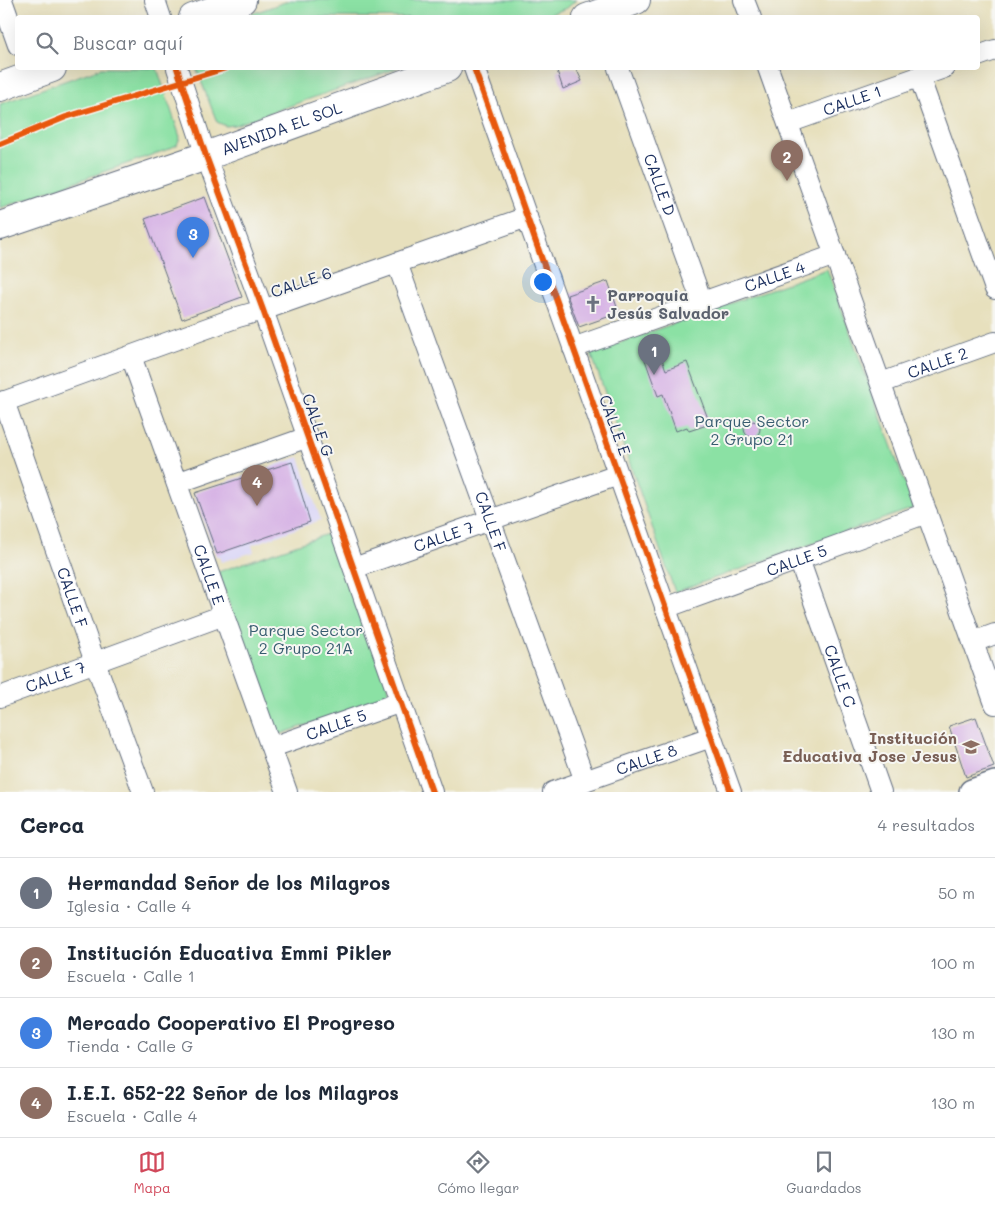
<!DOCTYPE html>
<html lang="es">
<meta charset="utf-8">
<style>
:root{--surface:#fff;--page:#f2f2f3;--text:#1f2937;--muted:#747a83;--line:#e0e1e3;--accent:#d1495b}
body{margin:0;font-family:Mali,sans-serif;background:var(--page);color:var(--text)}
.you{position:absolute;left:542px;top:281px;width:18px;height:18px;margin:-12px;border:4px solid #fff;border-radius:50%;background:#1a73e8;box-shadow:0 0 0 8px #1a73e833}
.badge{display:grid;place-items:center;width:32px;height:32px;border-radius:50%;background:var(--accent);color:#fff;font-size:16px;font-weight:700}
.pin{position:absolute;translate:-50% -41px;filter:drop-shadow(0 1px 2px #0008)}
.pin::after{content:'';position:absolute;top:26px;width:18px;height:15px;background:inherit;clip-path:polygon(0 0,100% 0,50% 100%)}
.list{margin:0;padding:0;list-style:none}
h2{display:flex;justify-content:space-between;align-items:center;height:65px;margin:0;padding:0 20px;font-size:21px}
h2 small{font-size:16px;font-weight:400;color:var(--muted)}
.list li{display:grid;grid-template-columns:32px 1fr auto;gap:15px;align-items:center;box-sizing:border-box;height:70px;padding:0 20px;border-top:1px solid var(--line)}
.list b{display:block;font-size:19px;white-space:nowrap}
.list p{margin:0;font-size:16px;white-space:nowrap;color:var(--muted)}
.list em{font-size:16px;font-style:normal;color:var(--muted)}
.icon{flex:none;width:28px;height:28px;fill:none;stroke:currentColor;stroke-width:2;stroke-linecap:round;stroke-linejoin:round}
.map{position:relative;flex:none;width:995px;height:792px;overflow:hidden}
.search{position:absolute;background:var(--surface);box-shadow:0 5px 20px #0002;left:15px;right:15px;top:15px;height:55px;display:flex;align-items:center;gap:12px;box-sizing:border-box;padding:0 18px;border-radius:5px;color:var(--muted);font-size:19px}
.sheet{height:345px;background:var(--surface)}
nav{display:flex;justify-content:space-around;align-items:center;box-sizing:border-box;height:70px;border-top:1px solid var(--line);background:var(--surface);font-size:14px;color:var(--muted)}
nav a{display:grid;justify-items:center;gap:2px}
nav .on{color:var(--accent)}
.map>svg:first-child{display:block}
.built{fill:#dad6f7}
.green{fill:#8be1a4;stroke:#538881}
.building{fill:#d7b4e5}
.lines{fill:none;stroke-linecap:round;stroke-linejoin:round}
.minor-casing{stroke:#626d7f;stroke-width:22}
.tertiary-casing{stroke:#626d7f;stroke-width:28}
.primary-casing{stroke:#626d7f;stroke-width:30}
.minor{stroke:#fff;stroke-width:20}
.tertiary{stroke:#fff;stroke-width:25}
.primary{stroke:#fff;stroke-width:28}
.cycleway-casing{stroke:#f6f6f2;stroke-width:9}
.cycleway{stroke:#e8590c;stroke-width:6}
.labels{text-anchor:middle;stroke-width:4;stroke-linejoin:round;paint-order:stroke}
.street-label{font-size:16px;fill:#1b2f5e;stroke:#f6f6f2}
.worship-label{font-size:16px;font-weight:bold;fill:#5b616d;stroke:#f6f6f2;text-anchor:start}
.park-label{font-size:16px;fill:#375c70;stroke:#f6f6f2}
.education-label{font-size:16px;font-weight:bold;fill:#785e54;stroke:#f6f6f2;text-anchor:end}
</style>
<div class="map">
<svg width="995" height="792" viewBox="0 0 995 792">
<rect width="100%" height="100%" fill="#f6f6f2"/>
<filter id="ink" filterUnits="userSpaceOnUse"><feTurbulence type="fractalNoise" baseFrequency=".02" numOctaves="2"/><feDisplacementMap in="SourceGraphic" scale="10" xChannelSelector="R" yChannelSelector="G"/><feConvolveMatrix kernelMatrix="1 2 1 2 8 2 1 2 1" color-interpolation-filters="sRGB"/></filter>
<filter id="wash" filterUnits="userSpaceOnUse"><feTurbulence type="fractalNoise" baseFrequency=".0096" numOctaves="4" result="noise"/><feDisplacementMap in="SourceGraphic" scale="20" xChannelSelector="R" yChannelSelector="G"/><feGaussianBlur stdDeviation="1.12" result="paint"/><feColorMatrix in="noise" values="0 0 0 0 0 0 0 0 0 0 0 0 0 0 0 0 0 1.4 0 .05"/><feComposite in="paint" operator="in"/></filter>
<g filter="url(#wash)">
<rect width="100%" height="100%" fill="#e7e0bd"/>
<path class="built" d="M299 457 321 520 252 545 254 552 221 562 219 556H216L194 493Z"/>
<path class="green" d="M291 0H576L567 8 539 18 243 17Z
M101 68H157L180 137 177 145 166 150 0 208V104Z
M196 68H398L235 125 226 126 217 122Z
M827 269 914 508 675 592 591 353Z
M333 532 391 696 275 736 218 572Z"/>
<g id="blocks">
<path class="building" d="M567 68H576L582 81 563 89 557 71Z
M205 197 242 297 182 319 145 219Z
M608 281 619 313 579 327 567 295Z
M660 354 666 370 687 362 710 424 689 431 687 427 676 431 663 394 658 396 645 360Z
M744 429a8 8 0 1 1 16 0a8 8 0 1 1-16 0Z
M292 462 310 522 217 554 195 493Z
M976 717 994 767 966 777 949 726Z"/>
</g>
</g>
<g filter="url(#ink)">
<use href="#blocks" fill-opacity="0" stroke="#626d7f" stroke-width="1"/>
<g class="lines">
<g class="minor-casing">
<g id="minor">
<path d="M2 0 18 45"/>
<path d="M155 0 161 18"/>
<path d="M744 0 751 18"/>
<path d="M978 56 995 50"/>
<path d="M177 68 206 156 263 310 432 792"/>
<path d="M474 68 731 792"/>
<path id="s1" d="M618 68 702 302"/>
<path d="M768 68 995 704"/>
<path d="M919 76 995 289"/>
<path id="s2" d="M788 123 944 68"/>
<path id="s3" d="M397 263 585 781"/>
<path id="s4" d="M573 348 835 255"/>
<path id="s5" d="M131 356 287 792"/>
<path id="s6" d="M881 383 995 342"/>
<path id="s7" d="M4 401 95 662 143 792"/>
<path d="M0 403 238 317 263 310 527 217"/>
<path d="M177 483 308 437"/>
<path id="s8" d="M799 559 881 792"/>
<path id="s9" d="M354 568 618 475"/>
<path id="s10" d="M665 608 927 513"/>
<path d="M973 642 995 634"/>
<path id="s11" d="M0 697 224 615"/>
<path id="s12" d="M272 747 401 702"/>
<path id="s13" d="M553 792 711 737"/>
</g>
</g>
<g class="tertiary-casing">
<path id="tertiary" d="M972 792 995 784"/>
</g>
<g class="primary-casing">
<g id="primary">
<path d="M193 18 242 0"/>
<path d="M587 18 636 0"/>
<path d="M0 87 52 68"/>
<path id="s14" d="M0 226 206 156 447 68"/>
</g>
</g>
<use href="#minor" class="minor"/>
<use href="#tertiary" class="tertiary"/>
<use href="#primary" class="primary"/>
<g class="cycleway-casing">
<path id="cycleway" d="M177 68 206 156 263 310 432 792
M474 68 731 792
M0 144 66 117 226 68"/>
</g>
<use href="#cycleway" class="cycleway"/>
</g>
</g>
<defs>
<g id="church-bare" transform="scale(1.35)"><path d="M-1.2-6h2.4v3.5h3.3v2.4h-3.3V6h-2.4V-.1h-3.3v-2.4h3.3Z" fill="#6b7280" stroke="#f6f6f2" stroke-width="2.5" paint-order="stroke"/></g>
<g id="school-bare" transform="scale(1.35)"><path d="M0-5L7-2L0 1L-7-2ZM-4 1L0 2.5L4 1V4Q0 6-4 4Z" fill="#8d6e63" stroke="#f6f6f2" stroke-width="2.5" paint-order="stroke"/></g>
</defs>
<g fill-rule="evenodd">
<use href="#church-bare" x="593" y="304"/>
<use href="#school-bare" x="971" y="747"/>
</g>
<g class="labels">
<g class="street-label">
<text dy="6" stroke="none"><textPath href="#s2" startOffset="68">CALLE 1</textPath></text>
<text dy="6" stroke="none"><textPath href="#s14" startOffset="298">AVENIDA EL SOL</textPath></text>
<text dy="6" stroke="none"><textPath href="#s1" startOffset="124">CALLE D</textPath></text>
<text dy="6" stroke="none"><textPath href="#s4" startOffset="214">CALLE 4</textPath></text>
<text transform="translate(301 282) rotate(-19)" y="6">CALLE 6</text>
<text dy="6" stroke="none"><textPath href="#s6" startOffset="60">CALLE 2</textPath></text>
<text transform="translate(318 425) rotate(71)" y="6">CALLE G</text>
<text transform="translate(615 425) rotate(70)" y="6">CALLE E</text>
<text dy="6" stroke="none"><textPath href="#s3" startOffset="275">CALLE F</textPath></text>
<text dy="6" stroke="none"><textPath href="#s9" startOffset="95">CALLE 7</textPath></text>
<text dy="6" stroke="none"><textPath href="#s10" startOffset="140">CALLE 5</textPath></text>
<text dy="6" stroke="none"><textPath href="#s5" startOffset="232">CALLE E</textPath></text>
<text dy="6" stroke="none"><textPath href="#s7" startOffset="208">CALLE F</textPath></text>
<text dy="6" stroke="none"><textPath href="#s11" startOffset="59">CALLE 7</textPath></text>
<text dy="6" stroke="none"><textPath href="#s8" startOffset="124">CALLE C</textPath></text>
<text dy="6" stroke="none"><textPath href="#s12" startOffset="68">CALLE 5</textPath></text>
<text dy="6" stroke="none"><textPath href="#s13" startOffset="99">CALLE 8</textPath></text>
</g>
<g class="worship-label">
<text x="607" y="301">Parroquia<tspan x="607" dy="18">Jesús Salvador</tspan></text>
</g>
<g class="park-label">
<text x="752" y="427">Parque Sector<tspan x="752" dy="18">2 Grupo 21</tspan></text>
<text x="306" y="636">Parque Sector<tspan x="306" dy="18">2 Grupo 21A</tspan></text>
</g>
<g class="education-label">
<text x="957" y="744">Institución<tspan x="957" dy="18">Educativa Jose Jesus</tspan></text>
</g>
</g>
</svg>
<div class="you"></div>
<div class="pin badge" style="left:654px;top:375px;background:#6b7280">1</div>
<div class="pin badge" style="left:787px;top:181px;background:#8d6e63">2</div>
<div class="pin badge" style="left:193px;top:258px;background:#3f7fe0">3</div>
<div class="pin badge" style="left:257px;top:506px;background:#8d6e63">4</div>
<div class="search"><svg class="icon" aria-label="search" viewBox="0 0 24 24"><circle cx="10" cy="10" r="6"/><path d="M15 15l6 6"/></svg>Buscar aquí</div>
</div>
<section class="sheet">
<h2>Cerca<small>4 resultados</small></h2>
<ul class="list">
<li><span class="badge" style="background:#6b7280">1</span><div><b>Hermandad Señor de los Milagros</b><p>Iglesia · Calle 4</p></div><em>50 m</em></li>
<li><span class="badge" style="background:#8d6e63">2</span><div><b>Institución Educativa Emmi Pikler</b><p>Escuela · Calle 1</p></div><em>100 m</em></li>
<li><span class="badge" style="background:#3f7fe0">3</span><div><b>Mercado Cooperativo El Progreso</b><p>Tienda · Calle G</p></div><em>130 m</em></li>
<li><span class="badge" style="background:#8d6e63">4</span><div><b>I.E.I. 652-22 Señor de los Milagros</b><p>Escuela · Calle 4</p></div><em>130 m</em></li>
</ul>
</section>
<nav>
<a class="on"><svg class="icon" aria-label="map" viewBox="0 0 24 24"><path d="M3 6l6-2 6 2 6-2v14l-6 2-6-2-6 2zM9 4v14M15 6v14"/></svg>Mapa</a>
<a><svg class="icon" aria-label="directions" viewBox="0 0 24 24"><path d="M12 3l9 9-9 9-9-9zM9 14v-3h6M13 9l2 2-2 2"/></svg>Cómo llegar</a>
<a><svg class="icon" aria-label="saved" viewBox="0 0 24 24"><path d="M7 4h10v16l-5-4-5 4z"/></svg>Guardados</a>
</nav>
